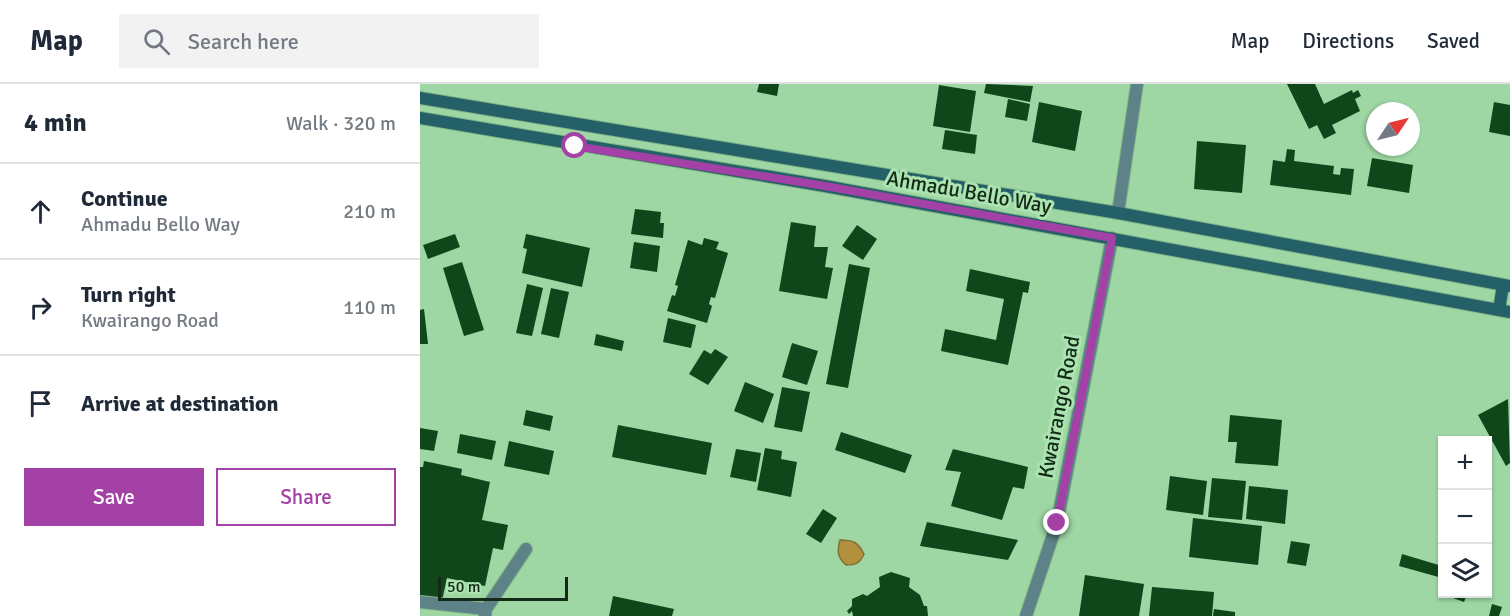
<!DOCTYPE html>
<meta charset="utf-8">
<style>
:root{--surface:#fff;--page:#f2f2f3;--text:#1f2937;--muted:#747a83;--line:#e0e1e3;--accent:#a441a6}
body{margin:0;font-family:Signika,sans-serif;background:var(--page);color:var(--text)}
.controls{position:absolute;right:18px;bottom:18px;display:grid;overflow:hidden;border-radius:0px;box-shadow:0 2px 4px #0004}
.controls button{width:54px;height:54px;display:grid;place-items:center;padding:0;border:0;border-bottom:2px solid var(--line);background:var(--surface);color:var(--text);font:30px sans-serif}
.compass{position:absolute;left:946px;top:18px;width:54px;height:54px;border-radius:50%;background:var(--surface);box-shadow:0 2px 4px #0004;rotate:55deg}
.scale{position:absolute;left:18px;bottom:15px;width:130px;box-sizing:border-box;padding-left:6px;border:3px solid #132a16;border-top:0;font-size:16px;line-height:21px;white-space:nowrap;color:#132a16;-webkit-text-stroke:4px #abe4b0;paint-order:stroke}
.stop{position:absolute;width:18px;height:18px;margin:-14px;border:4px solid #a441a6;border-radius:50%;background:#fff}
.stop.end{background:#a441a6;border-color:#fff;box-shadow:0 2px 6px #0008}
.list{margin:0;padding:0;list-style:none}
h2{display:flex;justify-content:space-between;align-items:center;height:78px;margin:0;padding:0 24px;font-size:26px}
h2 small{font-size:20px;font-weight:400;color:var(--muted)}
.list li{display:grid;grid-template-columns:39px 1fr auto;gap:18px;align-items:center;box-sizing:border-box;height:96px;padding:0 24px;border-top:2px solid var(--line)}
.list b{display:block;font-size:22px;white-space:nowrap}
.list p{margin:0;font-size:20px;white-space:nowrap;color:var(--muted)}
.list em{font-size:20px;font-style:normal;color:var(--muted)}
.actions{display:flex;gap:12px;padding:18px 24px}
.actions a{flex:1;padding:14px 0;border:2px solid var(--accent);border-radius:0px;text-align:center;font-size:21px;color:var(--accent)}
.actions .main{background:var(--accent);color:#fff}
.icon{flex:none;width:33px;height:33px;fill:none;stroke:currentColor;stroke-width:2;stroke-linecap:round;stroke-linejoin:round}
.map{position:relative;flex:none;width:1090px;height:532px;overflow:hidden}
header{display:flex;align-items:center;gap:36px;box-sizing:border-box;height:84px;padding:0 30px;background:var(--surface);border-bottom:2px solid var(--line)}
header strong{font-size:28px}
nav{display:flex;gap:33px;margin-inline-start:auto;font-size:21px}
.search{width:420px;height:54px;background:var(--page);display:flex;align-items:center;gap:15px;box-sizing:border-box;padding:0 21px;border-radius:0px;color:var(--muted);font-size:22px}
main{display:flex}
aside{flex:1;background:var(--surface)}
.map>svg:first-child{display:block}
.water{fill:#b1903e;stroke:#827132;stroke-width:1.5}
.building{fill:#0f471b}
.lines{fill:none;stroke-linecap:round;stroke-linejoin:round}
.minor-casing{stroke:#82b488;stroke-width:14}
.secondary-casing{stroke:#82b488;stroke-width:14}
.minor{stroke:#5d8287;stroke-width:12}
.secondary{stroke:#236068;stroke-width:12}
.route{stroke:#a441a6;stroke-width:8}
.labels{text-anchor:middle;stroke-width:6;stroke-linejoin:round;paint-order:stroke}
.street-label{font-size:21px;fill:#132a16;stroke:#abe4b0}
</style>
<header>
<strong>Map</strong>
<div class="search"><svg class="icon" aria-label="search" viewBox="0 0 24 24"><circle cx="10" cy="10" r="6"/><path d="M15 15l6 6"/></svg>Search here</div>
<nav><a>Map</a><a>Directions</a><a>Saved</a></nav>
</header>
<main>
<aside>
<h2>4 min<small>Walk · 320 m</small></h2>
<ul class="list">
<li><svg class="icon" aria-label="ahead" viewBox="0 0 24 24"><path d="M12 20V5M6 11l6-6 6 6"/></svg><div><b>Continue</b><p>Ahmadu Bello Way</p></div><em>210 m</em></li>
<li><svg class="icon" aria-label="right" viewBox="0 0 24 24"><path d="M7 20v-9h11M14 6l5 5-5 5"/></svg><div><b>Turn right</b><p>Kwairango Road</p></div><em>110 m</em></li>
<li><svg class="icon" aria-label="arrive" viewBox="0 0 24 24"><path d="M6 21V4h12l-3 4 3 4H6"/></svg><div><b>Arrive at destination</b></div></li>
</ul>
<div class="actions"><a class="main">Save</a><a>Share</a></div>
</aside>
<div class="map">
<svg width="1090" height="532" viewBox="0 0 1090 532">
<rect width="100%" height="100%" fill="#9ed7a4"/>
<path class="water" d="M420 456C433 456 438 458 444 470 440 479 436 481 426 481 417 473 417 467 420 456Z"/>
<path class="building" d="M339 0H359L357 12 337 8Z
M566 0 613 2 610 18 564 9Z
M867 0H895L904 20 932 6 933 9 938 6 941 12 935 15 940 27 912 41 916 49 904 55 897 41 889 45Z
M519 1 556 7 550 48 513 42Z
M588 15 610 20 607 37 585 33Z
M619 18 662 27 655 67 612 58Z
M1074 18 1090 21V52L1069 48Z
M525 46 557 51 555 70 522 65Z
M777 57 826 61 822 109 774 105Z
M867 65 875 66 874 77 914 82 913 90 920 91 921 84 934 85 931 111 850 101 853 76 865 78Z
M952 74 993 81 989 109 947 102Z
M215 125 241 128 240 139H244L243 154 211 150Z
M371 138 396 142 394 163H408L405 183 413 184 407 215 359 207Z
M437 141 457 155 443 176 422 162Z
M35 150 40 163 8 175 3 161Z
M106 150 170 164 162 203 102 189 107 165 103 164Z
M284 154 299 158 296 165 308 169 295 214 291 213 289 220 292 222 287 239 247 227 252 211 255 212 258 202 255 201 268 156 282 161Z
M214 158 240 162 237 188 210 184Z
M42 178 64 246 44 252 23 184Z
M429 180 450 184 428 304 406 300Z
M550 185 610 198 608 209 603 208 588 281 521 267 525 245 576 256 584 215 546 207Z
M107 200 123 204 112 252 96 249Z
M131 204 149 208 139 254 121 250Z
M4 225 8 260H0V226Z
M248 234 276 241 271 264 243 258Z
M176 250 204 257 202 267 174 261Z
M372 259 398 267 387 301 362 293Z
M295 265 308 273 288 301 269 290 284 266 291 270Z
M325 298 354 310 343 339 314 327Z
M362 303 390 308 382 348 354 343Z
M1088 315 1090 379 1086 382 1058 331Z
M106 326 133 332 130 347 103 341Z
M810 331 862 336 858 382 815 379 817 358H808Z
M198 341 292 359 286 391 192 373Z
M0 344 18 347 14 367 0 365Z
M421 348 492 371 485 389 415 366Z
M40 350 76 357 72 376 37 369Z
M89 357 134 367 129 391 84 382Z
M345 364 362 367 361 375 377 378 371 413 337 406Z
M316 365 341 369 336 398 310 393Z
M533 365 608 383 604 405 593 403 582 436 531 422 541 388 525 386Z
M4 377 42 385 41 391 70 398 62 436 88 441 83 466 73 464 65 502 27 494 22 517 0 512V383H3Z
M750 392 787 397 783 431 746 426Z
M792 394 826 397 822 436 788 433Z
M829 402 868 406 865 440 826 435Z
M403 425 417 434 401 459 386 450Z
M773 434 842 442 838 481 769 473Z
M507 438 598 456 588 476 500 462Z
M871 457 890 460 886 482 867 479Z
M982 470 1022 482V494L979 482Z
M471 488 490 494 489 503 500 511 504 522H507L508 532H433L432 527 429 530 427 527 432 522V515L443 510 447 512 460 503 459 493Z
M665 491 724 500 719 532H659Z
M732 503 794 508 792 532H729Z
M1034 510H1047L1044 518 1033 514Z
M193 512 254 525 252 532H189Z
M1072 520 1082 523 1079 532H1069Z
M794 525 815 528V532H793Z"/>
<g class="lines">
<g class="minor-casing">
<path id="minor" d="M698 129 717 0
M0 518 66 525
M65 532 66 525 106 465
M606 532 637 439 692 154"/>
</g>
<g class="secondary-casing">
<path id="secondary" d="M0 14 698 129 1090 202
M0 34 405 102 1090 228
M1079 226 1083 201"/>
</g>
<use href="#minor" class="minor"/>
<use href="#secondary" class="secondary"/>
</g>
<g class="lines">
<path class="route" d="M155 62 405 102 692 154 637 439"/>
</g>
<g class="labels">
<g class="street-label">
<text transform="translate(549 108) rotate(10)" y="7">Ahmadu Bello Way</text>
<text transform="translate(639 323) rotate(-79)" y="7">Kwairango Road</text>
</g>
</g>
</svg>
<div class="controls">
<button>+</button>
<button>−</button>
<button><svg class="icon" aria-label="layers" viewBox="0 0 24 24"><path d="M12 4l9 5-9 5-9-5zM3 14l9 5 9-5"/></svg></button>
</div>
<svg class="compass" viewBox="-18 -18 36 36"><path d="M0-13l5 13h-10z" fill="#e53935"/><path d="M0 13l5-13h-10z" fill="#747a83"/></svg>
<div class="scale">50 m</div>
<div class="stop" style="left:155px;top:62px"></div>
<div class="stop end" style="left:637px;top:439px"></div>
</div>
</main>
